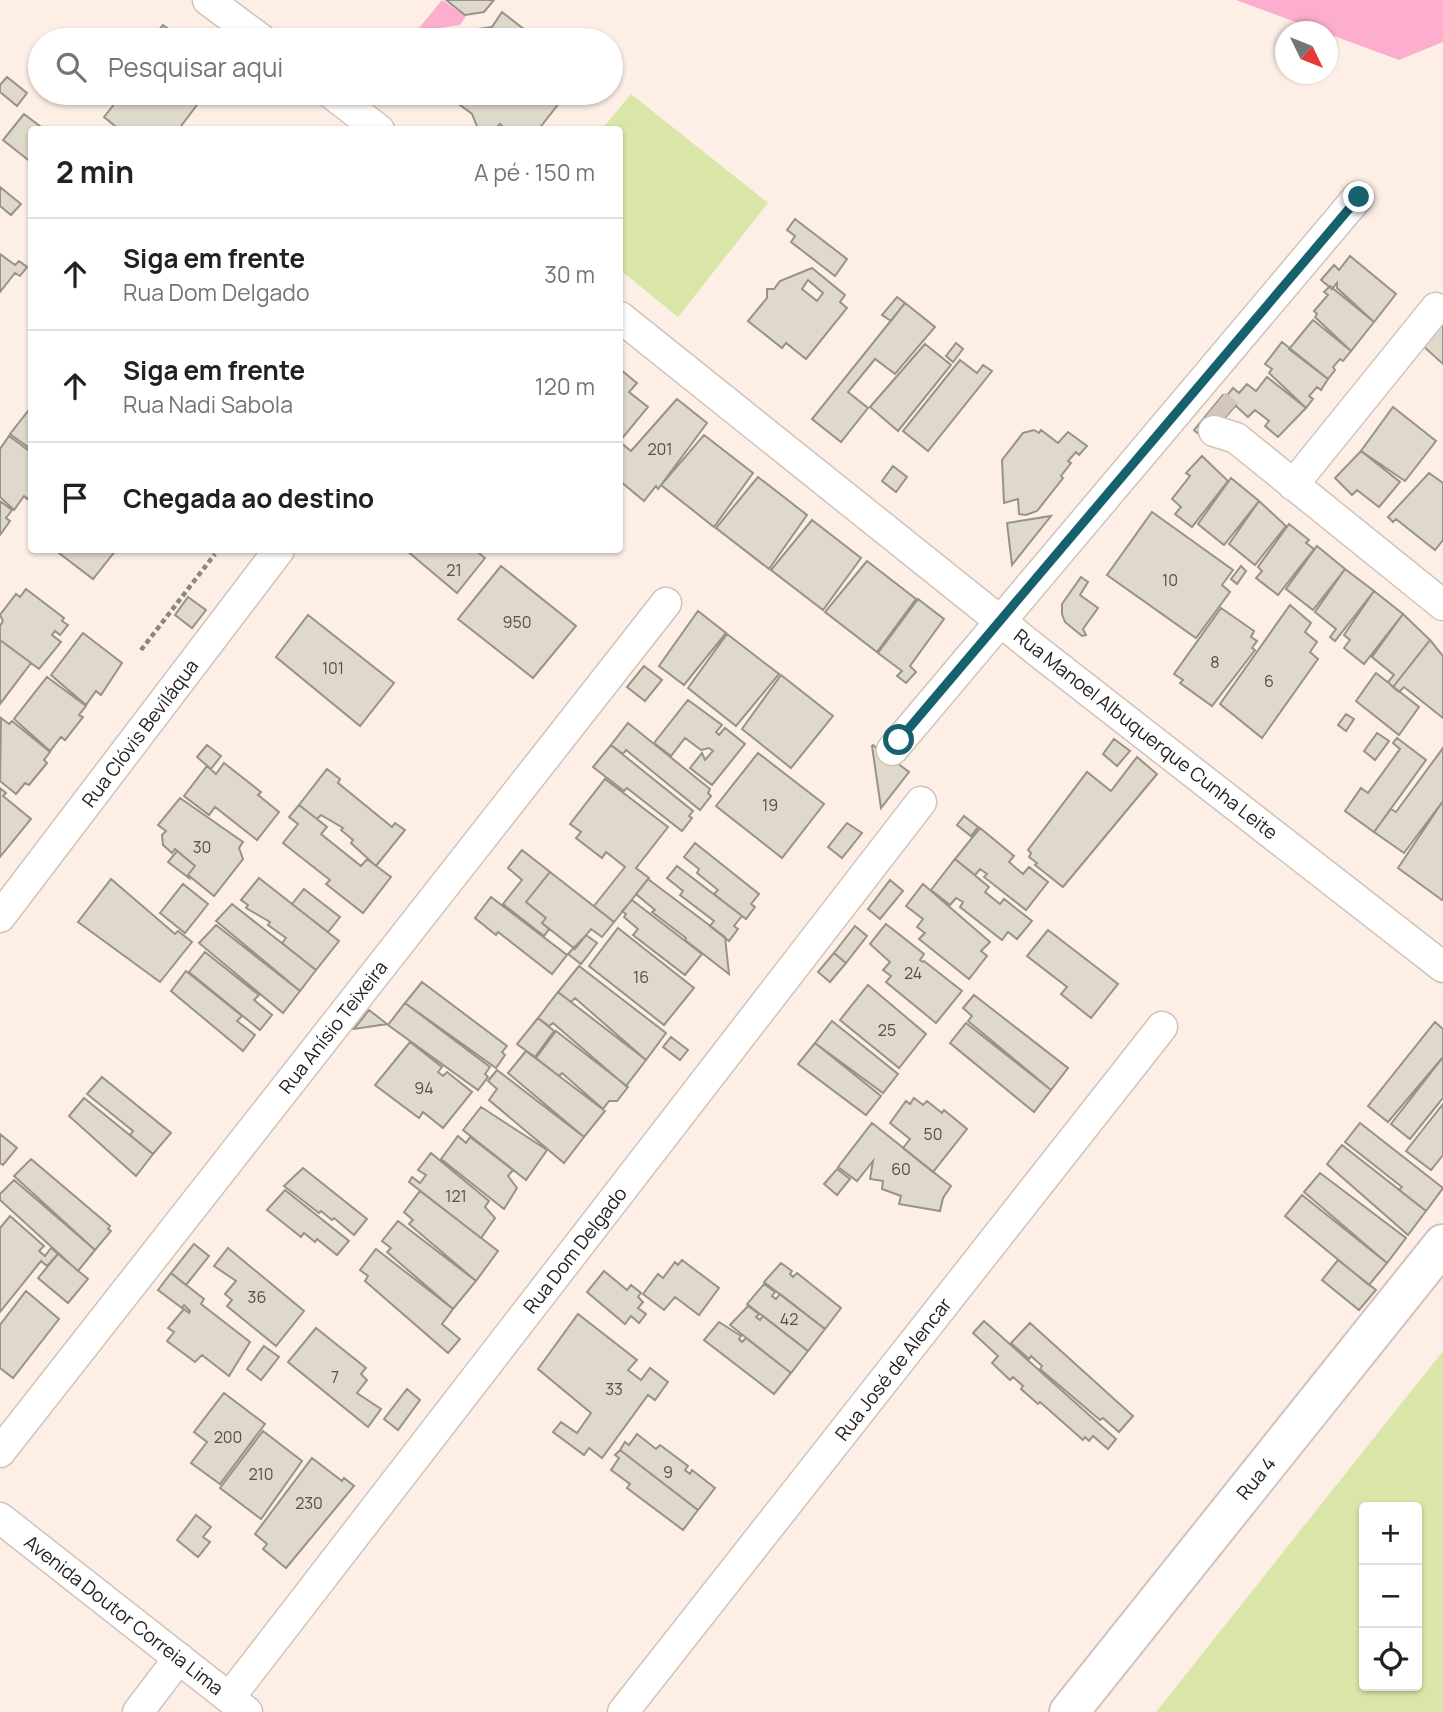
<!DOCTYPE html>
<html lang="pt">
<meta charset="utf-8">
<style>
:root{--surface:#fff;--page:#f2f2f2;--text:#202124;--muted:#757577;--line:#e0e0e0}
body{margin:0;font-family:Manrope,sans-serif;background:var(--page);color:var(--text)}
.controls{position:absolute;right:21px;bottom:21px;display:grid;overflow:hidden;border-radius:7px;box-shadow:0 2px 5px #0004}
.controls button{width:63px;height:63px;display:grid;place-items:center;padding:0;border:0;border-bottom:2px solid var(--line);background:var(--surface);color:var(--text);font:35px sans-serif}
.compass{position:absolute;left:1275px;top:21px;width:63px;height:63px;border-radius:50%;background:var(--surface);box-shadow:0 2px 5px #0004;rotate:133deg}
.stop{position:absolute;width:21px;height:21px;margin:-16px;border:5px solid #16616d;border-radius:50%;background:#fff}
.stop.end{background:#16616d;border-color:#fff;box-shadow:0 2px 7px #0008}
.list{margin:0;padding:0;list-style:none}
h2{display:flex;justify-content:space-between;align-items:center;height:91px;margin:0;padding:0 28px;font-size:30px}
h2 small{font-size:23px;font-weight:400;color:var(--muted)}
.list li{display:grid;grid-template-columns:46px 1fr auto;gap:21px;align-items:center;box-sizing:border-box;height:112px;padding:0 28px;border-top:2px solid var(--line)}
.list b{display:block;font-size:26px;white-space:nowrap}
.list p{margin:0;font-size:23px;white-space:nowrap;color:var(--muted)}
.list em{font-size:23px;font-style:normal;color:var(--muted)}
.icon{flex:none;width:38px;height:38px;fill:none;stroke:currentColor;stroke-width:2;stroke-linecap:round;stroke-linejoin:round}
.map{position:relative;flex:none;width:1443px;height:1712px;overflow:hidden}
.search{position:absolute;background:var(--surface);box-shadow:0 2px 5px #0004;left:28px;top:28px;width:595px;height:77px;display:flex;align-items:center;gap:18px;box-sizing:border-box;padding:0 24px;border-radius:38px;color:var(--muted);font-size:26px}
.panel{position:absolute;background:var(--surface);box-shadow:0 2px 5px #0004;left:28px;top:126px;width:595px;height:427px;border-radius:7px}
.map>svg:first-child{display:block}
.green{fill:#d9e6a7;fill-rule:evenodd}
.water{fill:#fdaecf}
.building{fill:#dfd9cb;stroke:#989386;stroke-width:2;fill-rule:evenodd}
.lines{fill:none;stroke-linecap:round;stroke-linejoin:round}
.street-tunnel{stroke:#d2c6be;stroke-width:30;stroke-dasharray:30 15;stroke-linecap:butt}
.street-casing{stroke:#d1c3ba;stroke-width:33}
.secondary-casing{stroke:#d1c3ba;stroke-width:42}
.path{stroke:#8e857f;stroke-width:4.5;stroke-dasharray:5 3.5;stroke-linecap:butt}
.street{stroke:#fff;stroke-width:30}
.secondary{stroke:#fff;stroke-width:38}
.route{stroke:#16616d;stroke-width:9}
.labels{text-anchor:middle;stroke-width:5;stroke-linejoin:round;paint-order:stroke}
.number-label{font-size:16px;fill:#544f49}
.street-label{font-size:19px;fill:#26211e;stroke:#fff}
</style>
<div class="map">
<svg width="1443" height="1712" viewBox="0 0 1443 1712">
<rect width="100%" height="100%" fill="#fdefe6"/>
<path class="green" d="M631 94 768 203 678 317 620 270V130L602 129Z
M1443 1351V1712H1156ZM1364 1507H1417V1686H1364Z"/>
<path class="water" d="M442 0 466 16 460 25 432 29 423 40H409Z
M1236 0H1443V42L1399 60Z"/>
<path class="building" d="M446 0H494L484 12 465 15Z
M502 12 538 40H478L477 29 492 27Z
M163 25 183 40H151Z
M7 77 27 93 17 106 0 92V85Z
M123 93H206L178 130H120L104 117Z
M444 93 511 94 567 93 538 130H506L500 124 497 127 499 130 478 129 472 114Z
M24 114 45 130H32V163L3 140Z
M0 187 21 204 11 215 0 206Z
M795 219 847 259 835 276 791 242 795 236 787 230Z
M0 254 15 265 19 261 27 267 20 276 15 273 0 292Z
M1350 256 1396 294 1374 322 1337 288V283L1332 289 1321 280 1334 265 1339 270Z
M812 268 845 295 840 302 847 308 806 359 786 343 782 348 748 321 767 298V289H774L780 281ZM808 280 823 293 817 301 802 289Z
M1330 286 1374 322 1351 351 1315 317 1317 314 1314 311 1328 295 1324 292Z
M897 297 905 303 891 321 882 315Z
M905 303 935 327 895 374 875 359 848 392 868 408 841 442 812 419Z
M1313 320 1351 351 1343 361 1340 359 1333 367 1335 370 1328 379 1289 349Z
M1443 321V364L1422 345Z
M1282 342 1328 379 1321 390 1317 387 1309 396 1313 399 1306 408 1269 373 1272 369 1265 364Z
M956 343 963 349 953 362 946 356Z
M925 344 951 365 898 431 870 407Z
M960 360 977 373 983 365 992 371 928 451 903 431Z
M620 369 637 383 629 392 648 407 620 441Z
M1267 377 1306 408 1278 437 1265 426 1269 421 1255 410 1248 417 1226 397 1233 388 1239 393 1247 384 1256 391Z
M1223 395 1236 405 1206 440 1194 430Z
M677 399 707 423 661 485 658 489 656 486 644 501 620 481V442L631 451Z
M32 406V450L10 434Z
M1393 407 1436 441 1405 481 1361 451Z
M1034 430 1039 433 1041 430 1058 443 1068 432 1087 446 1079 455 1076 452 1068 461 1071 463 1061 476 1063 478 1037 511 1026 515 1019 514 1018 499 1004 503 1002 460 1023 433Z
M704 435 753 473 714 527 661 485Z
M9 436 32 453V493L27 499 24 496 14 510 0 497V449Z
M1361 451 1400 482 1379 507 1357 490 1352 495 1335 478Z
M1202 456 1228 481 1192 527 1175 514 1181 507 1172 499 1190 476 1186 473Z
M893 466 907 477 896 492 882 481Z
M1429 473 1443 483V540L1435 550 1396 519 1393 522 1388 517Z
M758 477 807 515 769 569 716 528Z
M1231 478 1259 501 1224 545 1198 524Z
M0 501 12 510 6 518 10 521 0 535Z
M1259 501 1286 526 1255 565 1229 544Z
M1152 512 1233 570 1222 585 1230 592 1196 638 1107 575Z
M1051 516 1012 565 1007 523Z
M812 520 861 558 823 610 771 570Z
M1289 524 1309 540 1306 543 1314 549 1278 595 1256 578 1262 571 1258 567Z
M1317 546 1345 569 1313 610 1286 589Z
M55 550H116L93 579Z
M406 550H475L485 558 457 593Z
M867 561 916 599 877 652 825 612Z
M501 566 576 626 533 678 458 619Z
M1241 566 1246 571 1237 584 1231 579Z
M1345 569 1374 591 1335 641 1330 637 1336 629 1315 612Z
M1081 577 1088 582 1080 595 1098 608 1083 629 1086 635 1082 636 1065 622 1062 614V604Z
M26 589 64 618 62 621 68 625 60 635 55 631 52 635 61 642 39 669 0 640V626L3 621 0 615 16 594 20 597Z
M1374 591 1403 614 1364 664 1344 648 1350 640 1344 635Z
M188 597 206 610 192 628 175 615Z
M918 599 944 619 910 666 916 672 906 683 897 676 902 671 878 653Z
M1290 605 1311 623 1305 632 1317 642 1310 652 1318 659 1262 738 1220 704Z
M1221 608 1254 631 1251 637 1257 641 1252 648 1255 650 1212 706 1180 683 1183 680 1174 674Z
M698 611 726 633 684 685 659 666Z
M1403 614 1430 640 1393 687 1388 682 1394 675 1372 657Z
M308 615 394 683 360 726 276 657Z
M83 633 122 663 101 695 96 691 86 705 51 675Z
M727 634 779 674 736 726 688 688Z
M0 640 31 663 0 704Z
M1430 640 1443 656V718L1404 687 1399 692 1393 687Z
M644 666 662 680 645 701 627 687Z
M1376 673 1419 707 1399 735 1356 701Z
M781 675 833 716 791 768 742 729Z
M47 677 86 706 79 715 83 717 65 740 61 737 50 751 14 719Z
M688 700 722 725 716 732 719 735 725 728 745 744 712 785 690 768 702 753 705 760 713 751 709 748 701 750 685 738 671 756 654 743Z
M1346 714 1354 719 1346 731 1338 725Z
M1 718 9 724 12 721 50 752 44 760 47 763 29 785 25 783 16 794 0 781Z
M628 723 710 789 708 793 711 796 700 810 626 750 623 754 611 745Z
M1377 733 1389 741 1375 760 1364 751Z
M1397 738 1426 760 1374 832 1345 811 1361 788 1368 793 1400 749 1393 743Z
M1114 739 1130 751 1117 766 1103 754Z
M207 745 221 756 211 769 197 757Z
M611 745 693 811 689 816 692 818 682 831 627 788 624 791 593 767Z
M873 745 909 772 881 808 872 746Z
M1443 748V801L1404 853 1374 832 1391 809 1396 812Z
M758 753 824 804 782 858 716 806Z
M1137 757 1157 774 1063 887 1035 865 1037 863 1029 857 1031 853 1028 850 1087 772 1111 791Z
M224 763 261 792 258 795 279 812 257 840 215 807 209 815 184 796 207 766 216 774Z
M327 769 340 779 338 783 392 827 395 823 405 830 376 866 351 843 353 840 341 830 343 828 321 815 317 819 299 805Z
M605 779 668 827 636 868 649 878 614 922 594 906 625 867 606 852 602 858 576 838 581 832 570 824Z
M0 788 6 793 3 796 31 819 0 857Z
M180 798 243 842 239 848 243 859 214 896 188 875 195 866 175 849 172 853 163 845 162 835 166 831 158 825Z
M1443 801V899L1442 900 1398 868Z
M299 805 327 827 321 834 361 866 367 859 391 877 363 913 326 884 330 880 283 843 298 824 289 817Z
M964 816 978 827 971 836 957 825Z
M847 823 862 833 842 858 828 847Z
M980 828 1014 856 1009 862 1023 874 1029 867 1048 882 1026 910 984 877 987 874 980 869 975 875 955 859Z
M695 843 759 894 751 904 755 907 746 919 714 894 718 890 697 873 699 869 684 857Z
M522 850 550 872 526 902 546 918 542 923 549 929 544 936 503 904 522 880 508 868Z
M177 851 195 866 188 875 189 878 168 862Z
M955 859 989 887 985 892 1000 904 1004 899 1032 921 1017 939 1008 932 1002 940 960 907 963 902 956 898 950 905 931 890Z
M677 866 742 916 734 926 738 929 729 941 710 926 714 921 680 895 683 891 667 878Z
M550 872 614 922 602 937 591 929 575 949 542 923 546 918 526 902Z
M259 878 339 941 316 970 282 943 286 938 268 925 270 922 246 908 248 905 241 900Z
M111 879 175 934 178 931 192 942 160 982 78 922Z
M648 879 725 937 729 974 685 940 686 938 652 912 655 910 636 894Z
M890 880 903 891 880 919 868 909Z
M183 884 208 904 185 933 160 913Z
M923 884 990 942 981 951 987 956 969 979 919 939 925 933 917 927 923 919 906 906Z
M304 889 340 917 328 932 292 904Z
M491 897 567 955 552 974 498 932 496 935 475 918Z
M632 900 702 954 685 975 633 935 638 929 624 917 626 914 622 911Z
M232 904 316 970 300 991 216 921Z
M886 924 924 954 920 960 923 962 924 961 962 991 936 1023 886 982 891 976 883 970 890 962 870 944Z
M216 925 300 991 283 1013 199 943Z
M855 926 867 936 846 963 834 953Z
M618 928 694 988 664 1025 589 966Z
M1048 930 1118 984 1091 1018 1061 994 1067 987 1027 956Z
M586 935 597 943 581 964 568 954Z
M205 952 259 995 254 1000 272 1015 260 1030 189 972Z
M834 953 846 963 830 982 818 972Z
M579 966 666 1033 646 1060 575 998 571 1002 558 992Z
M186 971 242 1016 237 1021 255 1035 243 1051 171 991Z
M422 982 507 1046 502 1052 505 1055 496 1068 405 1003Z
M868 985 926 1034 899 1068 840 1020Z
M558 992 646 1060 626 1086 553 1023 549 1026 538 1018Z
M974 995 1068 1068 1051 1090 968 1021 972 1016 963 1008Z
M405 1003 490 1067 485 1074 488 1077 478 1090 388 1025Z
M369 1010 387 1024 354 1029Z
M538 1018 554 1031 535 1057 517 1044Z
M832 1021 898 1074 883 1093 815 1043Z
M1435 1022 1443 1029V1057L1388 1122 1368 1106Z
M966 1023 1051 1090 1034 1112 950 1043Z
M556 1031 628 1087 617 1101H609L603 1109 562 1073 559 1076 536 1058Z
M671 1037 688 1050 680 1060 663 1047Z
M410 1042 442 1067 438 1072 443 1076 447 1072 472 1092 443 1128 423 1112 419 1118 375 1085Z
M815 1043 881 1096 866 1115 798 1064Z
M526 1051 605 1111 584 1137 508 1073Z
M1443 1057V1098L1410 1139 1391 1124Z
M497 1070 584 1137 564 1163 489 1100 497 1089 488 1081Z
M102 1077 171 1133 153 1154 130 1135 133 1131 87 1094Z
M84 1098 153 1154 136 1176 69 1116Z
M914 1098 923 1105 927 1101 942 1113 944 1110 967 1129 933 1172 903 1148 910 1139 890 1123 906 1101 910 1104Z
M1443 1104V1155L1431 1170 1406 1151Z
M481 1107 547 1150 526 1180 463 1130Z
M872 1123 951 1186 943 1198 940 1211 899 1204 901 1196 882 1189 883 1181 870 1179 873 1161 857 1181 838 1167Z
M1360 1123 1443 1188 1426 1211 1399 1190 1402 1187 1345 1142Z
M0 1134 17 1148 3 1165 0 1163Z
M458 1136 466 1143 470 1137 513 1170 508 1176 517 1188 504 1209 441 1159Z
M1342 1145 1426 1211 1408 1235 1327 1164Z
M431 1153 489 1201 485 1207 495 1218 481 1238 409 1182 412 1177 420 1183 426 1175 418 1170Z
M31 1159 110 1226 108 1229 111 1231 95 1250 14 1176Z
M303 1168 367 1219 354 1235 334 1218 332 1220 321 1211 319 1213 284 1186Z
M837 1169 850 1179 837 1195 824 1184Z
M1320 1173 1406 1238 1387 1263 1304 1192Z
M14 1180 95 1250 78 1271 0 1200V1194Z
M285 1190 349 1241 337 1255 317 1239 315 1242 304 1233 301 1237 267 1210Z
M420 1191 498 1251 476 1281 409 1224 413 1220 404 1212Z
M1302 1195 1387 1263 1369 1285 1285 1216Z
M10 1216 44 1246 39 1251 45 1256 51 1248 58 1254 47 1266 41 1261 0 1312V1228Z
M398 1221 476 1281 453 1309 387 1252 391 1248 382 1241Z
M194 1244 209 1256 186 1285 171 1273Z
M228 1248 304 1311 276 1346 227 1306 232 1300 225 1294 236 1281 214 1266Z
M376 1249 453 1309 442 1324 460 1339 448 1353 365 1281 368 1276 360 1270Z
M58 1254 88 1279 68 1303 38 1278Z
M682 1260 719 1288 699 1315 675 1297 664 1310 643 1294 658 1274 663 1278 675 1262 678 1265Z
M1338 1260 1376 1290 1359 1310 1322 1280Z
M781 1263 792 1271 790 1274 793 1277 797 1273 841 1308 825 1329 764 1282Z
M604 1271 627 1290 631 1285 641 1293 638 1297 643 1302 638 1308 646 1314 639 1323 631 1316 625 1324 587 1292Z
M171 1273 204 1299 201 1304 250 1342 229 1376 202 1355 195 1362 167 1341 174 1332 168 1328 184 1309 189 1313 190 1311 184 1305 182 1308 158 1290Z
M764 1284 775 1292 772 1296 776 1299 780 1294 825 1329 808 1351 747 1304Z
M26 1291 59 1319 13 1378 0 1368V1325Z
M748 1306 759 1314 756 1317 760 1320 763 1316 808 1351 791 1373 730 1325Z
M578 1314 637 1360 628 1370 641 1380 650 1368 668 1382 655 1400 648 1395 602 1458 589 1448 584 1455 553 1432 561 1422 577 1433 591 1413 538 1369Z
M984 1321 1116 1439 1108 1449 1093 1436 1089 1441 1085 1437 1083 1440 1040 1402 1038 1404 1021 1389 1023 1386 1013 1377 1010 1380 992 1363 998 1356 973 1333Z
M719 1322 741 1336 739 1339 742 1342 746 1338 791 1373 774 1394 704 1340Z
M1030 1323 1133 1416 1119 1432 1103 1418 1100 1420 1040 1369 1042 1366 1031 1356 1029 1359 1011 1343Z
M316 1328 366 1368 361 1374 367 1380 357 1393 381 1409 368 1427 288 1362Z
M264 1346 279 1357 261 1380 247 1369Z
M407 1389 420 1400 398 1430 384 1419Z
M224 1393 265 1424 220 1484 191 1463 207 1442 194 1432Z
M263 1431 302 1461 261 1519 220 1488Z
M637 1434 656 1449 660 1445 688 1466 685 1470 690 1474 692 1470 715 1488 698 1510 620 1450 625 1442 629 1445Z
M620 1450 698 1510 683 1530 627 1488 630 1484 611 1470 619 1458 615 1455Z
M312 1458 342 1481 344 1478 354 1486 286 1568 263 1549 267 1544 255 1534Z
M196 1515 211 1527 203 1537 210 1542 198 1557 177 1540Z"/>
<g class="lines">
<path class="street-tunnel" d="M1216 404 1228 414"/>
<g class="street-casing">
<path id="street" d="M208 0 262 40
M331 93 379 130
M620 317 1040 653 1443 967
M1214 431 1236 438 1443 605
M1293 485 1436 308
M892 750 1358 197
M0 917 279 550
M0 1452 666 603
M0 1518 247 1712
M229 1698 921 802
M138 1712 179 1658
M623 1712 1162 1027"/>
</g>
<g class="secondary-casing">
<path id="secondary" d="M1069 1712 1443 1244"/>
</g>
<path class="path" d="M141 650 215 554"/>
<use href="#street" class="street"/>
<use href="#secondary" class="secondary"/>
</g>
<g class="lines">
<path class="route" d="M899 740 1359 197"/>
</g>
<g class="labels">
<g class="number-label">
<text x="660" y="455">201</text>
<text x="454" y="576">21</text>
<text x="1170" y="586">10</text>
<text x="517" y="628">950</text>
<text x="1215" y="668">8</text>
<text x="333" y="674">101</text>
<text x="1269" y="687">6</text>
<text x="770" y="811">19</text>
<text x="202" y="853">30</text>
<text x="913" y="979">24</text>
<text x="641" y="983">16</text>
<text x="887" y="1036">25</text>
<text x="424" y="1094">94</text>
<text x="933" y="1140">50</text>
<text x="901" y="1175">60</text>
<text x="456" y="1202">121</text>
<text x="257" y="1303">36</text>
<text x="789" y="1325">42</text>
<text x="335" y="1383">7</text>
<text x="614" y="1395">33</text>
<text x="228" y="1443">200</text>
<text x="668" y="1478">9</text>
<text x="261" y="1480">210</text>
<text x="309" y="1509">230</text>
</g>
<g class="street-label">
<text transform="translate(140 733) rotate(-53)" y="7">Rua Clóvis Beviláqua</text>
<text transform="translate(1146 734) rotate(38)" y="7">Rua Manoel Albuquerque Cunha Leite</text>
<text transform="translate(333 1027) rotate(-52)" y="7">Rua Anísio Teixeira</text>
<text transform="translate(575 1250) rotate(-52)" y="7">Rua Dom Delgado</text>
<text transform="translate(893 1369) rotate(-52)" y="7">Rua José de Alencar</text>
<text transform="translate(1256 1478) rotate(-51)" y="7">Rua 4</text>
<text transform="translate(124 1615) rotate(38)" y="7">Avenida Doutor Correia Lima</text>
</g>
</g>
</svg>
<div class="controls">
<button>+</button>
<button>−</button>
<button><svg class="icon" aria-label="locate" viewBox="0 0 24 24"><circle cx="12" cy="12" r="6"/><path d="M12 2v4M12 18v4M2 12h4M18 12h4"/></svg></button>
</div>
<svg class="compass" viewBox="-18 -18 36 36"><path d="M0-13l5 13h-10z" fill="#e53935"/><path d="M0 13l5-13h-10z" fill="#757577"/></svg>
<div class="stop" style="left:899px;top:740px"></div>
<div class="stop end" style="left:1359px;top:197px"></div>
<div class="search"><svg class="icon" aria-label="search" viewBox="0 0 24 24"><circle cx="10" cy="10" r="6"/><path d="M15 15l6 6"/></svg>Pesquisar aqui</div>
<section class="panel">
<h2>2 min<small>A pé · 150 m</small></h2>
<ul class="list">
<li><svg class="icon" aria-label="ahead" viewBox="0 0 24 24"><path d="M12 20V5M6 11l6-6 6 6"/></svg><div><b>Siga em frente</b><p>Rua Dom Delgado</p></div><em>30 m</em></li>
<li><svg class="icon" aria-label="ahead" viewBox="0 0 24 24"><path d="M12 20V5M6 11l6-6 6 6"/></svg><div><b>Siga em frente</b><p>Rua Nadi Sabola</p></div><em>120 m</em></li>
<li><svg class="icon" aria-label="arrive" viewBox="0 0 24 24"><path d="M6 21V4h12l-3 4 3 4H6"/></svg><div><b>Chegada ao destino</b></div></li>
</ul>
</section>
</div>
